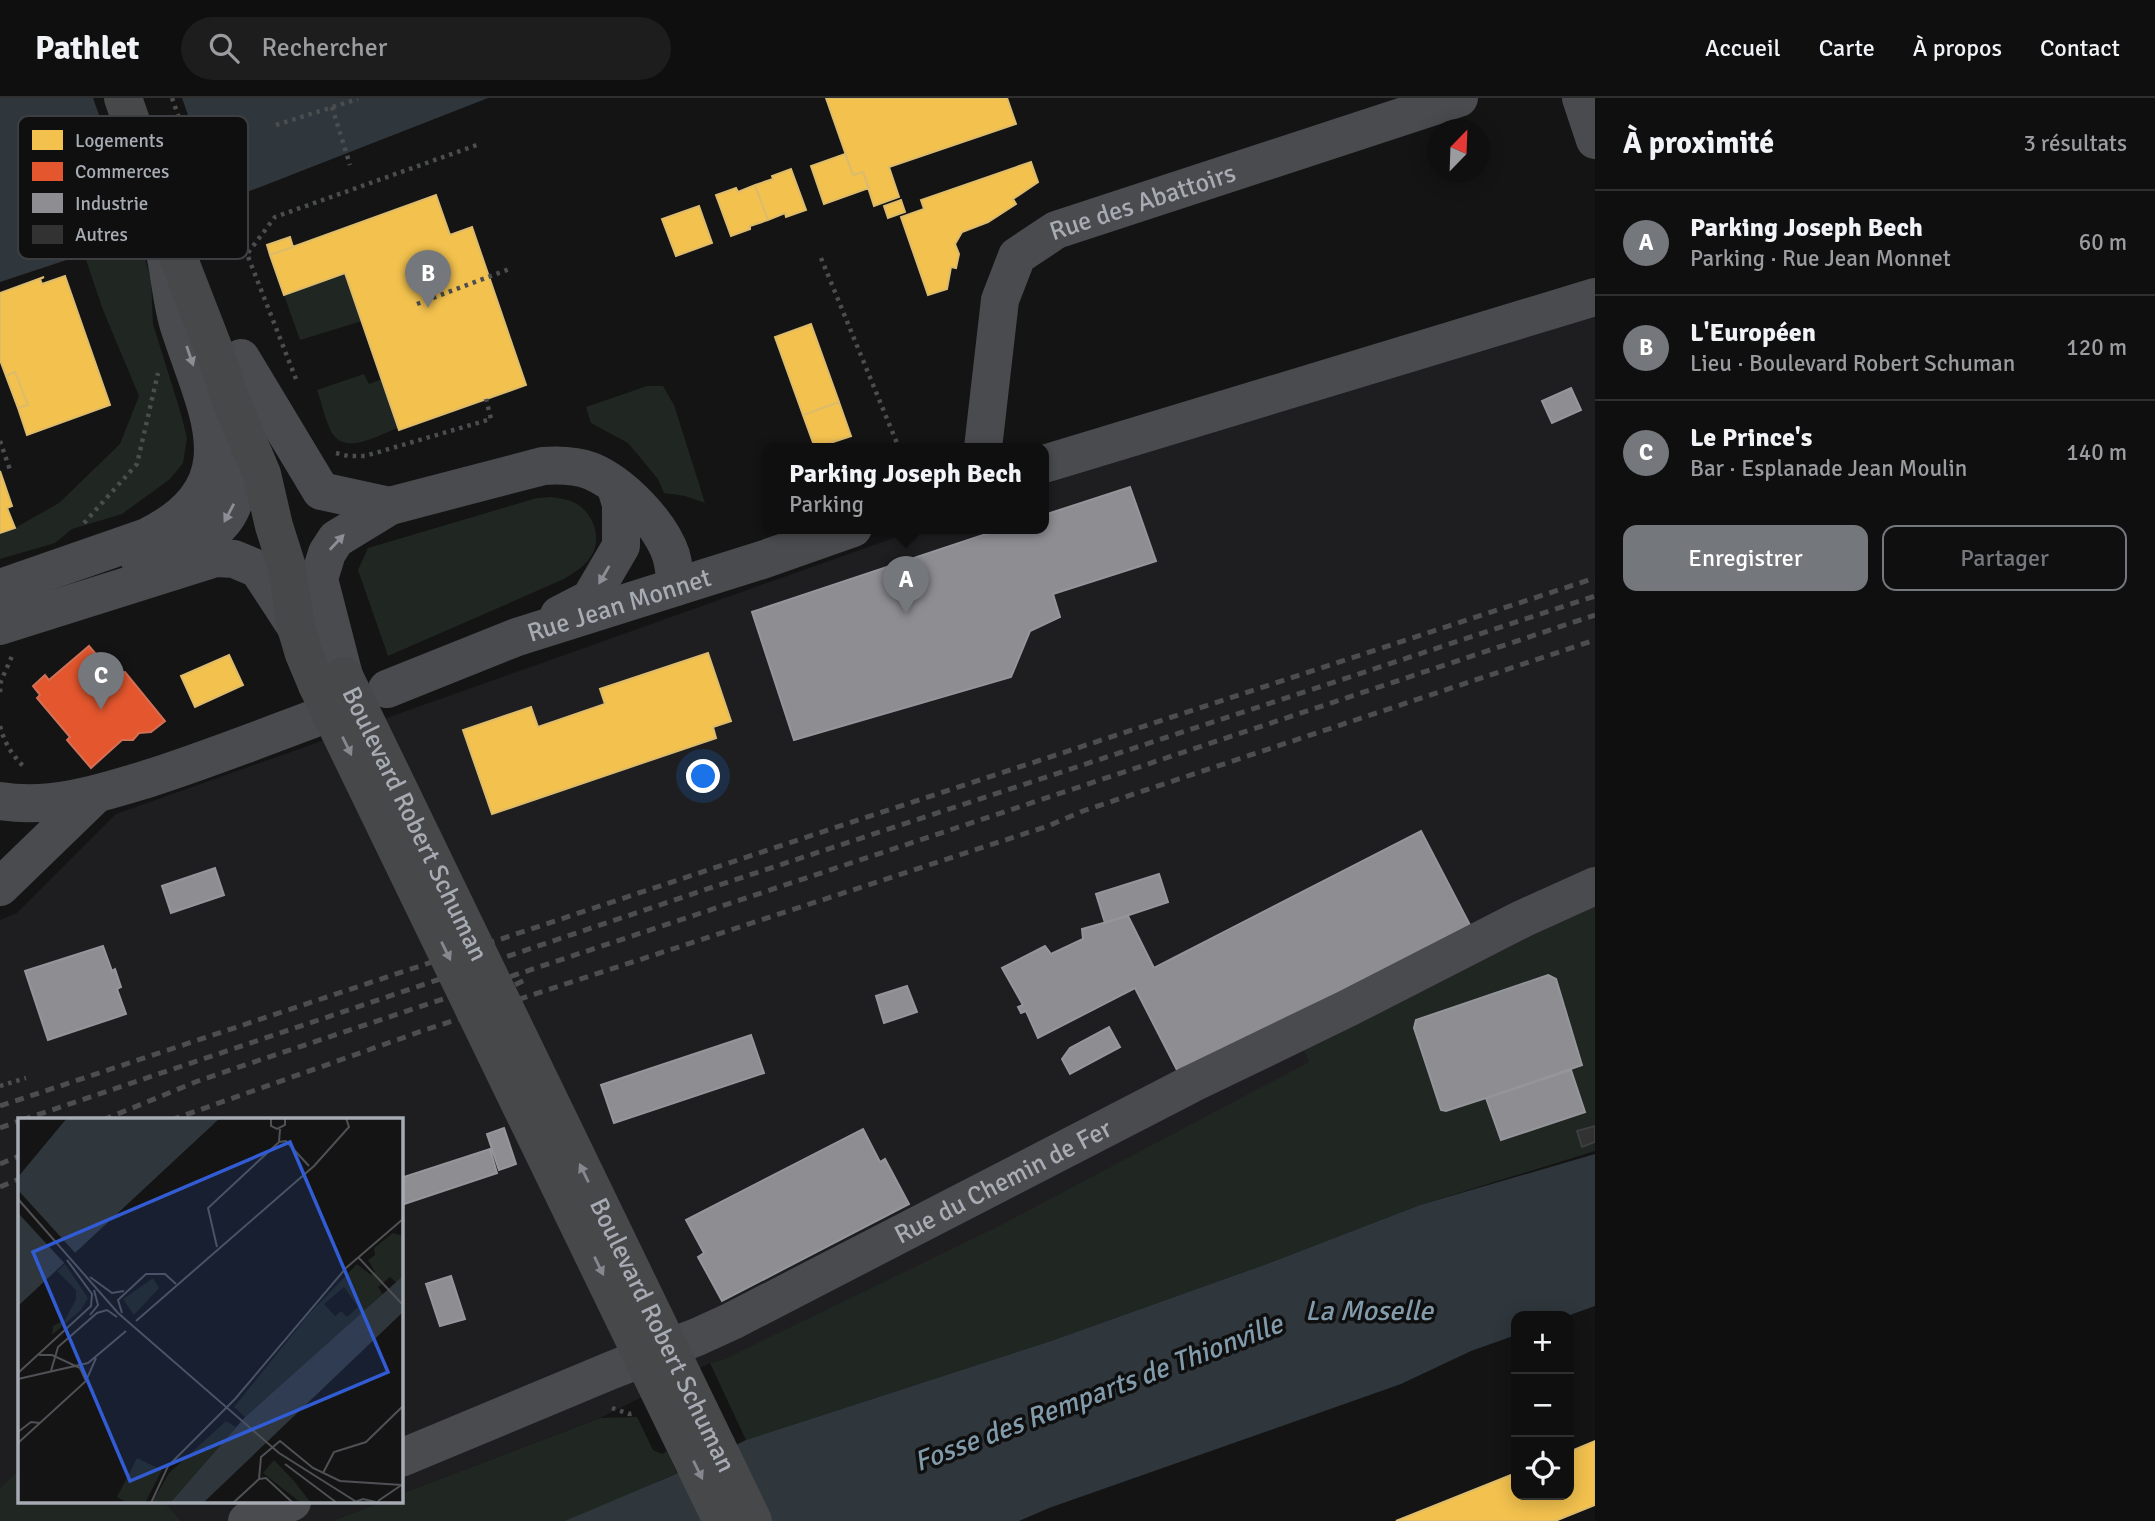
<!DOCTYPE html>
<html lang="fr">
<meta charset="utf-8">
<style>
:root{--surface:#0f0f10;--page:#1d1d1e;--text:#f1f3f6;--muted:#9b9c9f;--line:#2f2f30;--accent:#74777c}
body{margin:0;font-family:Signika,sans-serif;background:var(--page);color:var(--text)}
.controls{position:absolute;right:21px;bottom:21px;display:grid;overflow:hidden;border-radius:14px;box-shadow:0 4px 18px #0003}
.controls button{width:63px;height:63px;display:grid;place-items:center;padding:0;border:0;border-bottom:2px solid var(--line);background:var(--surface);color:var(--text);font:35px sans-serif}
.compass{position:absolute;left:1427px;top:21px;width:63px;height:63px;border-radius:50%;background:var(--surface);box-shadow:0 4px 18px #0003;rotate:23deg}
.you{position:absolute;left:704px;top:679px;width:24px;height:24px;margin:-18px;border:5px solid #fff;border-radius:50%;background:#1a73e8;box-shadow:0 0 0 10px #1a73e833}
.badge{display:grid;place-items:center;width:46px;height:46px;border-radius:50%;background:var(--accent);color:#fff;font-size:23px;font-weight:700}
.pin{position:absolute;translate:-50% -58px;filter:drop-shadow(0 2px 4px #0008)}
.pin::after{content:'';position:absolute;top:37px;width:24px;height:21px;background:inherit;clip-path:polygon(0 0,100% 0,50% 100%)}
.popup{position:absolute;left:762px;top:345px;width:287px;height:91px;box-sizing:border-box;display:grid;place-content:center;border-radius:14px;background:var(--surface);filter:drop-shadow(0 2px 5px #0005);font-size:23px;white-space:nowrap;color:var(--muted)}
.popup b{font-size:26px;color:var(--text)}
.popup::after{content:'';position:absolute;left:50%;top:100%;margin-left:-14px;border:14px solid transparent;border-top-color:var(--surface)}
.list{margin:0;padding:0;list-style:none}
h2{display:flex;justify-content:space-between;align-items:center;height:91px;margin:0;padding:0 28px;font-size:30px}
h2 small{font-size:23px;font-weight:400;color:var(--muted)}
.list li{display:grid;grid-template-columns:46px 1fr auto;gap:21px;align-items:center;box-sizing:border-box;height:105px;padding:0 28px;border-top:2px solid var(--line)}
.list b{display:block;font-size:26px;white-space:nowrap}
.list p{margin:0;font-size:23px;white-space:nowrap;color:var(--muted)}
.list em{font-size:23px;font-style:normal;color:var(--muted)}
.actions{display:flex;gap:14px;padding:21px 28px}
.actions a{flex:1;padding:16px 0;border:2px solid var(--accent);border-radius:14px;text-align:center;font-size:24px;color:var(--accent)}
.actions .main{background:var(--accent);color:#fff}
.icon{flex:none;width:38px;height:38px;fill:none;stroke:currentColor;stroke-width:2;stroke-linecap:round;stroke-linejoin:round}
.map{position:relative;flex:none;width:1595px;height:1423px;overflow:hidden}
header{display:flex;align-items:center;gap:42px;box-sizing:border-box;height:98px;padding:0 35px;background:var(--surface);border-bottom:2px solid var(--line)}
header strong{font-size:33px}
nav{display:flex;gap:38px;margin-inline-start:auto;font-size:24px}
.search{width:490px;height:63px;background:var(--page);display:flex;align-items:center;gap:18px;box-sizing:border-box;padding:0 24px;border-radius:38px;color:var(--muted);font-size:26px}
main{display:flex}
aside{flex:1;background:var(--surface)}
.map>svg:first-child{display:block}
.built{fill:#1e1e20}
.green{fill:#202621;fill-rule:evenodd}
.water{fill:#2f373c}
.pier{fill:#141415}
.homes{fill:#f2c14e;stroke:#dcbb6d;stroke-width:2}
.shops{fill:#e4572e;stroke:#d27056;stroke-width:2}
.industry{fill:#8d8d92;stroke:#95969c;stroke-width:2}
.building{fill:#323233;stroke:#3d3e41;stroke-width:2}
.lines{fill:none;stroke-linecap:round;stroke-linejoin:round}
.path{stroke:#4b4d4f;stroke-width:4.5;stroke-dasharray:3.5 5;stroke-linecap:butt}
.minor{stroke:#4a4b4e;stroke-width:38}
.major{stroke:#47484a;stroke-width:38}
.rail{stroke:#4c4d4f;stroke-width:5;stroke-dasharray:9 7;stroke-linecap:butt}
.major-bridge{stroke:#47484a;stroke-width:38}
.oneway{fill:#8b8f95}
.oneway2{fill:#85898f}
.labels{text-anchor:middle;stroke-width:7;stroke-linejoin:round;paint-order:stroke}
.street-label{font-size:26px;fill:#a7acb4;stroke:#0f0f10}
.water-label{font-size:28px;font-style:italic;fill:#829bab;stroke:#0f0f10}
.inset-road{fill:none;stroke:#4f5155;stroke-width:2}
.view{fill:#325cd3;fill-opacity:0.15;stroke:#325cd3;stroke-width:3.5}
.inset-edge{fill:none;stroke:#a7acb4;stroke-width:3.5}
.key{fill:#0f0f10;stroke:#3d3e41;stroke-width:2}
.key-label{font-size:19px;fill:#a7acb4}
</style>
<header>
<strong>Pathlet</strong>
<div class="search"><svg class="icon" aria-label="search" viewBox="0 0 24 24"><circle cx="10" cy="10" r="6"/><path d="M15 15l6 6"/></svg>Rechercher</div>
<nav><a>Accueil</a><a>Carte</a><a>À propos</a><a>Contact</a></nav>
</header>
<main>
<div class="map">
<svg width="1595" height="1423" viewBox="0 0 1595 1423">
<rect width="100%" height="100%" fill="#141415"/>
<path class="built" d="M1595 192V836L1477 900 1548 877 1556 881 1582 964 1588 1017 979 1196 710 1265 600 1320 401 1396V1022H19V1404H382L332 1423H0V822L17 815 116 716 922 430H1044V387Z"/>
<path class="green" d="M138 136 151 182 153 226 181 316 187 340 183 365 170 381 122 416 72 431 55 445 0 461V435L15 430 59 405 120 346 139 298 103 212 84 156Z
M345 175 362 223 300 242 284 197Z
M364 276 369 286 382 281 398 330C380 336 346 358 332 335 325 322 322 306 317 292Z
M647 288H663L674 307 705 405 685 398 664 395 658 381 628 345 591 325 586 309Z
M551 399C558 400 566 401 573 404 591 412 602 436 593 455 587 467 575 474 564 481L388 558 358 472 368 450 537 400Z
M1595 803V1053L1420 1107 1264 1167 1051 1243 746 1342 710 1265 725 1261 999 1128 1309 964 1301 946ZM1548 877 1556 881 1582 964 1579 969 1571 972 1585 1014 1501 1042 1486 1000 1446 1013 1441 1012 1414 930 1416 922Z
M637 1319 653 1352 662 1356 667 1353 677 1375 574 1423H332L382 1404H401V1396L600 1320Z
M19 1373V1404H164L181 1423H0V1390Z"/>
<path class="water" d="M0 0H488L109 148 0 184Z
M1595 1056V1208L1567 1218H1516V1237L1471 1253 1401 1286 1049 1410 1019 1423H565L669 1379 746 1342 1051 1243 1264 1167 1420 1107Z"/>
<path class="pier" d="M93 0H182L220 108 142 138Z"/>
<path class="homes" d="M826 0H1007L1016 26 889 69 899 99 874 108 863 74 853 77Z
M845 56 853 77 863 74 869 90 824 106 811 68Z
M1031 64 1038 84 1013 101 1016 106 988 124 962 134 955 146 959 156 956 170 951 169 947 191 928 197 901 119 924 111 921 102Z
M791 71 806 112 786 119 785 115 768 122 755 87 773 81 772 78Z
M755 87 768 122 750 128V131L731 138 716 97 736 90 738 94Z
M436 97 450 137 472 129 526 287 399 332 345 175 284 197 270 157Z
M901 102 905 114 888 120 884 108Z
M699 108 712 145 676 158 662 121Z
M290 139 293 149 270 157 267 147Z
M65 178 110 307 27 337 18 310 28 307 15 274 6 278 0 262V195L44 179 40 181 42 186Z
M811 226 839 304 803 317 775 239Z
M15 274 28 307 18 310 6 278Z
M839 304 851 338 815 350 803 317Z
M0 373 12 408 7 410 15 430 0 435Z
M708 555 731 623 713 629 716 640 492 716 463 632 531 609 538 629 605 606 600 591Z
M229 557 243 587 195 609 181 578Z
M1595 1343V1407L1555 1423H1396L1516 1375V1397H1569V1354Z"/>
<path class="shops" d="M89 548 112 575 125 574 165 623 151 634 139 635 133 642H122L91 670 67 642 70 639 37 600 40 597 33 588 45 577 49 582Z"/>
<path class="industry" d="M1571 290 1581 312 1552 325 1542 303Z
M1130 389 1156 463 1053 496 1060 519 1030 533 1011 579 794 642 752 514 1004 430H1044V417Z
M1421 733 1470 827 1179 976 1135 890 1038 940 1026 913 1021 915 1018 909 1023 907 1002 870 1045 848 1051 856 1083 841 1082 831 1128 818 1154 870Z
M215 770 224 797 171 815 162 788Z
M1159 776 1168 804 1105 825 1096 796Z
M103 848 112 873 115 871 121 889 117 891 126 916 48 942 25 873Z
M1548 877 1556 881 1582 967 1486 1000 1446 1013 1441 1012 1414 930 1416 922Z
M907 888 917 914 884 925 876 898Z
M1109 929 1120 949 1070 976 1062 961 1070 950Z
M751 937 764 975 614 1025 601 987Z
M1571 972 1585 1014 1501 1042 1486 1000Z
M504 1030 516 1066 499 1072 487 1036Z
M863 1031 880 1064 885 1061 909 1106 722 1203 698 1159 704 1155 686 1122Z
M490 1051 497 1075 401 1107V1080Z
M451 1178 465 1221 440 1228 426 1186Z"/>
<path class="building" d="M1595 1028V1044L1582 1049 1577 1033Z"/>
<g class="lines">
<path class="path" d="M172 0 224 149 247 156
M332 9 350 67
M276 27 358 1
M821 160 899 350
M417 206 512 170
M296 281 247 156 275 119 477 47
M0 343 10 372
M336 355 348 358H365L491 321 486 301
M84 425 137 366 158 275
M0 594 1 583 12 558
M0 628C5 647 13 658 26 671
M0 988 26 980
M612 1310 629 1316 634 1315"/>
<g class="minor">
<path d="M1581 0 1595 42"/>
<path d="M241 260 321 393 390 408"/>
<path id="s1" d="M983 350 1000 202 1017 158 1056 132 1459 0"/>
<path d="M1044 366 1595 199"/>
<path d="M140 463C187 447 235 441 238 380 238 363 234 344 233 326"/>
<path d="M0 490 147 439C254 385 205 312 178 225 171 201 170 175 164 151"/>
<path d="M559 517 590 501 621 448V406L616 390"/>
<path d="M0 528 216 460 234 461 258 471 296 529"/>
<path d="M344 578 319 481 327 455 336 441 390 408 543 368C559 367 575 367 591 373 622 386 660 425 671 457 674 467 675 478 676 489"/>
<path id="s2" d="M387 591 517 539 762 462 853 430"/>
<path d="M0 703C51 711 98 696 147 681 203 663 257 642 313 621"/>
<path d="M0 789 95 697"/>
<path id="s3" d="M401 1360 612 1272 697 1239 732 1223 1191 986 1346 911 1522 821 1595 788"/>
<path d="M247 1423 292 1404"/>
</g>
<path class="major" d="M123 0 180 164 213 249 230 300 262 376 274 428 287 469 296 529 304 556 317 587"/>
<path class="rail" d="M472 908 529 880
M0 1008 849 725 1595 480
M22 1022 716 788 1595 498
M103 1022 198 983 257 963 1595 517
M171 1022 422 933 1048 728 1083 713 1595 542
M0 1030 19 1023
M0 1066 19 1058
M0 1089 19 1081"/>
<g class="major-bridge">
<path id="s4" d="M344 578 753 1423"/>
<path d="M317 587 722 1423"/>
</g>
</g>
<defs><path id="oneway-solid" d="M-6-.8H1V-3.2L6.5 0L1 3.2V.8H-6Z" transform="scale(1.75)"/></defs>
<g class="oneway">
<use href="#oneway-solid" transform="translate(190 258) rotate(71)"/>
<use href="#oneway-solid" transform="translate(229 415) rotate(118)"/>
<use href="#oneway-solid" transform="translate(337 444) rotate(-47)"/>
<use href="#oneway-solid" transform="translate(604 477) rotate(120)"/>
</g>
<g class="oneway2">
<use href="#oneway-solid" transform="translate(347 648) rotate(64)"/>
<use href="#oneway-solid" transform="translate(446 853) rotate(64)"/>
<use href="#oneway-solid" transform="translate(584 1075) rotate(-116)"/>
<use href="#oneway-solid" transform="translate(599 1168) rotate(64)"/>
<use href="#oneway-solid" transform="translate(698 1372) rotate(64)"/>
</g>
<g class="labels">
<g class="street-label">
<text dy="9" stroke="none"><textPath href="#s1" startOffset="334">Rue des Abattoirs</textPath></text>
<text dy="9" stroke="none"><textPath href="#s2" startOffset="247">Rue Jean Monnet</textPath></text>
<text dy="9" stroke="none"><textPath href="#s4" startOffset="164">Boulevard Robert Schuman</textPath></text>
<text dy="9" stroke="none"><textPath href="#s3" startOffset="663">Rue du Chemin de Fer</textPath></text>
<text dy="9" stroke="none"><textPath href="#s4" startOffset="732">Boulevard Robert Schuman</textPath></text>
</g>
<g class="water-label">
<text x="1369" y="1222">La Moselle</text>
<text transform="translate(1098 1294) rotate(-21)" y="10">Fosse des Remparts de Thionville</text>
</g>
</g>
<g transform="translate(18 1020)">
<rect width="385" height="385" fill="#141415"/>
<path d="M375 115 385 118V158L380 166 372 159 360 169 365 177 227 299 216 289 290 197 339 146 353 157 357 154 350 142 357 137 356 130ZM326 169 340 189 329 199 323 193 317 198 306 186ZM47 146 70 180 63 192 34 217 35 208 47 202 58 181V172L39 153ZM135 160 141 170 116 197 105 181ZM208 303 218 309 152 385H134L151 355ZM119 340 144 352 127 385H110L99 379ZM256 342 276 363 293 385H283L245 355Z" fill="#202621" fill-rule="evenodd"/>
<path d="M49 0H202L0 188V59ZM385 158V194L185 385H152L227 299Z" fill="#2f373c"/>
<path d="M0 72 60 138 49 148 0 95Z" fill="#141415"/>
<path class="inset-road" d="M253 0V8L259 11 267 7V0M261 24 268 23 291 48M0 81 100 195 261 335 337 383M199 129 190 90 261 24 262 11M340 139 385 187M72 159 94 175 106 173M104 195 100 182 128 156H147L158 166M72 197 80 187 76 172M118 203 296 48 331 9 328 0M21 237H34L62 250 68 263M33 253 40 229 79 195 89 192 99 199M0 255 73 188 74 176 49 142M0 261 70 245 108 213M0 314 13 304 22 305M0 325 68 263 78 240M267 346 319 385M305 355 316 334 348 324 385 288M241 361 243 339 262 323 295 350 322 363 384 367M241 361 248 360 275 385M360 383 385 366M133 385 150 348 217 281 328 150 385 101M215 385 241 361M334 385 345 381 362 385"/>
<path class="view" d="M272 24 370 254 112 363 15 134Z"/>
<rect width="385" height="385" class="inset-edge"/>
</g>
<rect x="18" y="18" width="230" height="143" rx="10" class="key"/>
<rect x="32" y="32" width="31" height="20" fill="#f2c14e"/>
<rect x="32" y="64" width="31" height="19" fill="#e4572e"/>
<rect x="32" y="95" width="31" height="20" fill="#8d8d92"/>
<rect x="32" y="127" width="31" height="19" fill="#323233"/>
<g class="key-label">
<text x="75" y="49">Logements</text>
<text x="75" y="80">Commerces</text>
<text x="75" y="112">Industrie</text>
<text x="75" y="143">Autres</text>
</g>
</svg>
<div class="controls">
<button>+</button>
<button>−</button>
<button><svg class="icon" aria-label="locate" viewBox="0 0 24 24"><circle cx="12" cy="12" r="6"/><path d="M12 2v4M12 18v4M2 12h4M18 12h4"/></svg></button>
</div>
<svg class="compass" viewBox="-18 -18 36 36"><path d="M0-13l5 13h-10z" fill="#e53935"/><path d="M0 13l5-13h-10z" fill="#9b9c9f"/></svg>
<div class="you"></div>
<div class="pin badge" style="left:906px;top:516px">A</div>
<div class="popup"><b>Parking Joseph Bech</b>Parking</div>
<div class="pin badge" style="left:428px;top:210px">B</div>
<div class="pin badge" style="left:101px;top:612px">C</div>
</div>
<aside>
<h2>À proximité<small>3 résultats</small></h2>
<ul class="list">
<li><span class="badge">A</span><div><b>Parking Joseph Bech</b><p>Parking · Rue Jean Monnet</p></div><em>60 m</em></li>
<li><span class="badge">B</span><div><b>L'Européen</b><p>Lieu · Boulevard Robert Schuman</p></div><em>120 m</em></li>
<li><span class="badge">C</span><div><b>Le Prince's</b><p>Bar · Esplanade Jean Moulin</p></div><em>140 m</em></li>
</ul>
<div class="actions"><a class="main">Enregistrer</a><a>Partager</a></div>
</aside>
</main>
